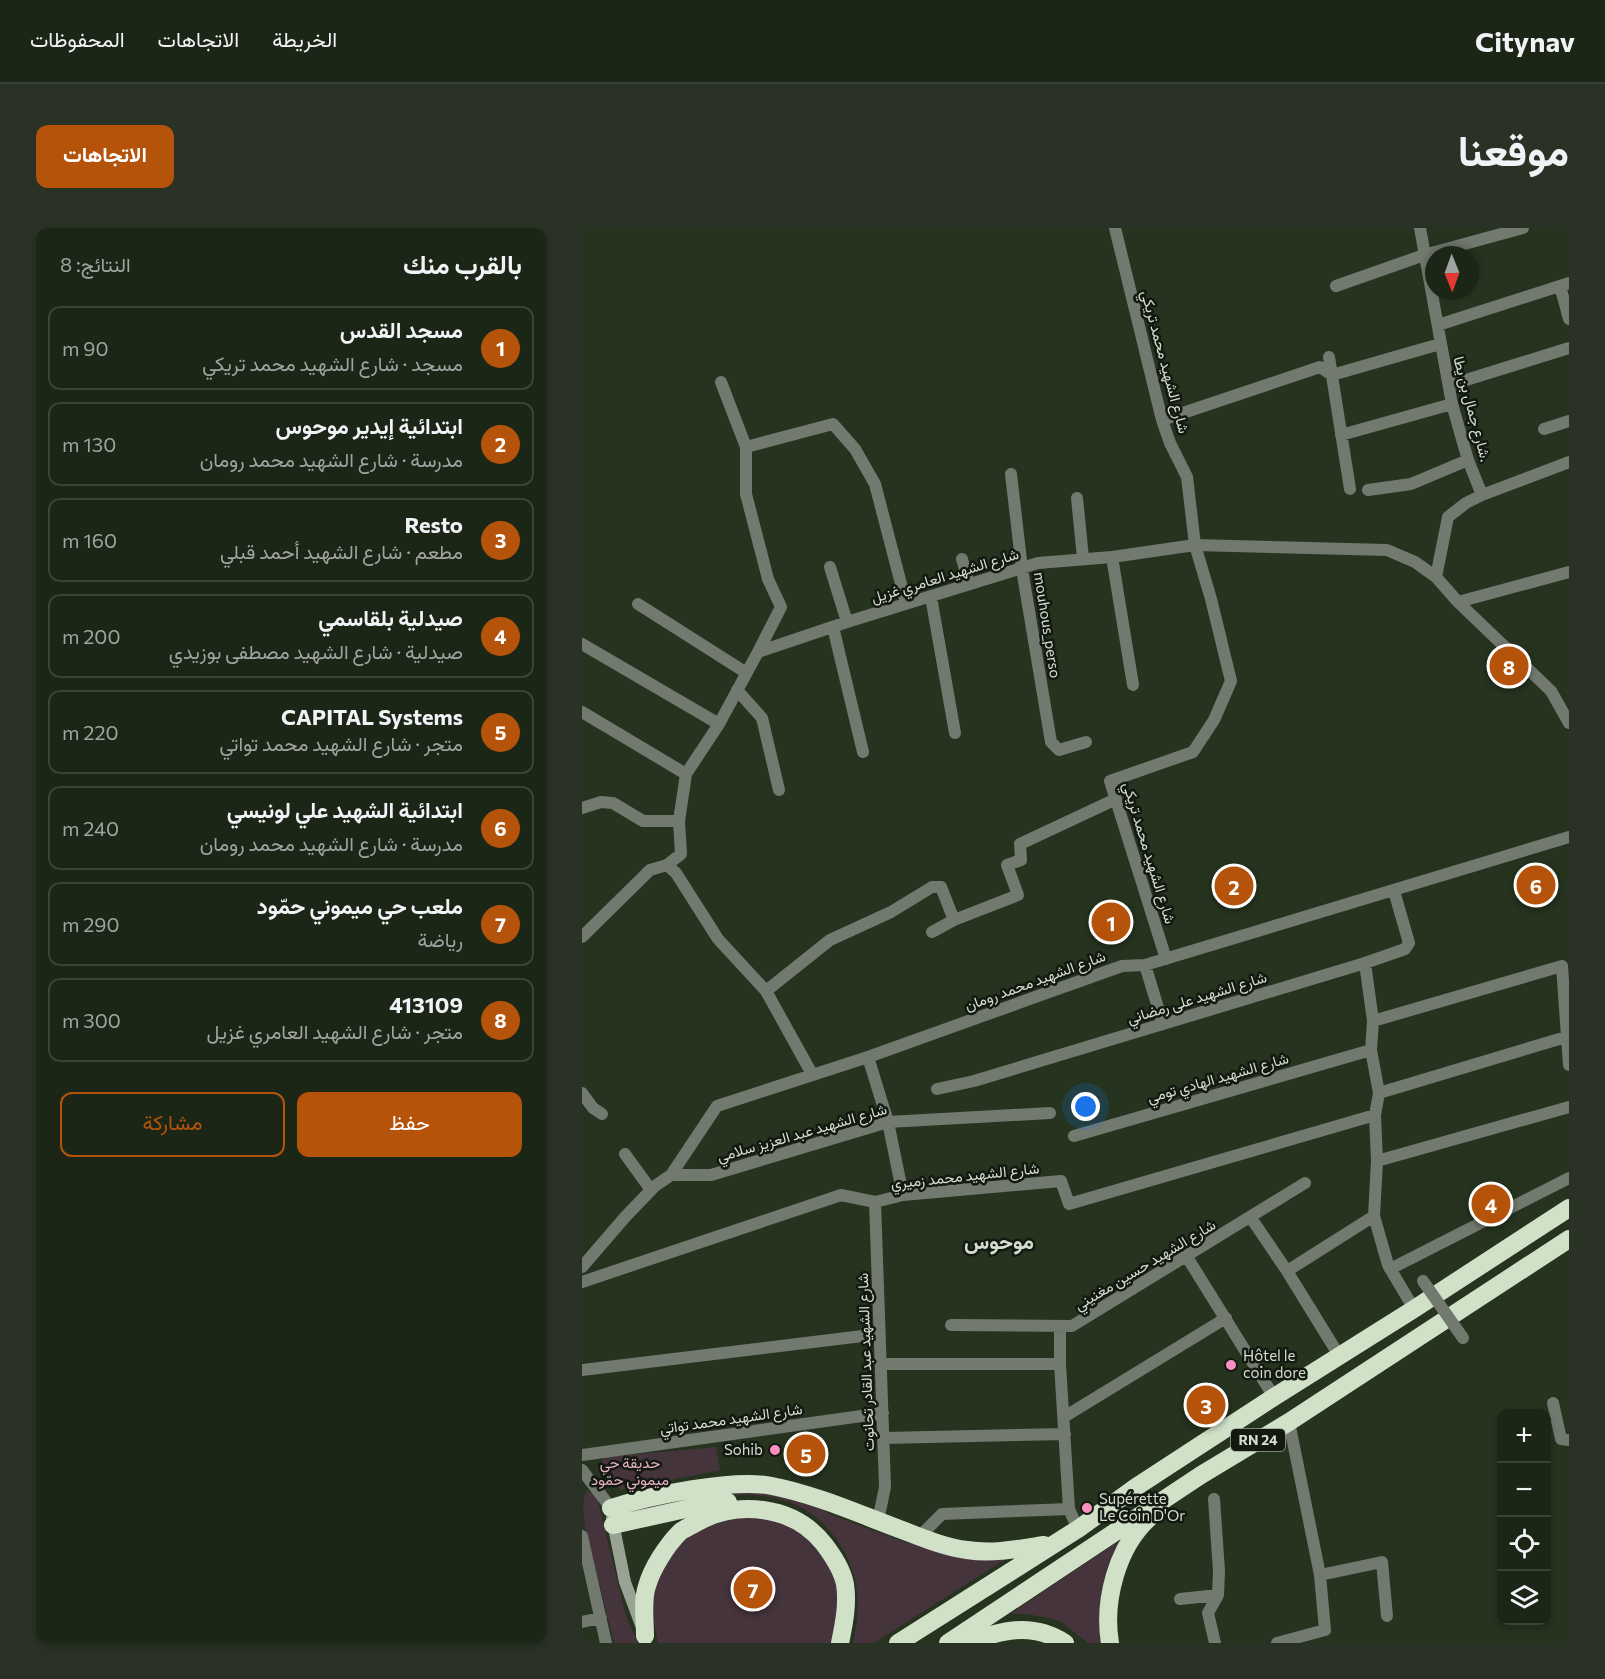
<!DOCTYPE html>
<html lang="ar">
<meta charset="utf-8">
<style>
:root{--surface:#1c2617;--page:#293224;--text:#f1f3f6;--muted:#a0a5a1;--line:#3a4336;--accent:#b45309}
body{margin:0;font-family:Commissioner,Vazirmatn,sans-serif;background:var(--page);color:var(--text);direction:rtl}
.controls{position:absolute;right:18px;bottom:18px;display:grid;overflow:hidden;border-radius:12px;box-shadow:0 3px 9px #0003}
.controls button{width:54px;height:54px;display:grid;place-items:center;padding:0;border:0;border-bottom:2px solid var(--line);background:var(--surface);color:var(--text);font:30px sans-serif}
.compass{position:absolute;left:843px;top:18px;width:54px;height:54px;border-radius:50%;background:var(--surface);box-shadow:0 3px 9px #0003;rotate:179deg}
.you{position:absolute;left:504px;top:879px;width:21px;height:21px;margin:-15px;border:4px solid #fff;border-radius:50%;background:#1a73e8;box-shadow:0 0 0 9px #1a73e833}
.badge{display:grid;place-items:center;width:39px;height:39px;border-radius:50%;background:var(--accent);color:#fff;font-size:20px;font-weight:700}
.pin{position:absolute;translate:-50% -50%;border:3px solid #fff;box-shadow:0 2px 6px #0006}
.list{margin:0;padding:0;list-style:none}
h2{display:flex;justify-content:space-between;align-items:center;height:78px;margin:0;padding:0 24px;font-size:26px}
h2 small{font-size:20px;font-weight:400;color:var(--muted)}
.list li{display:grid;grid-template-columns:39px 1fr auto;gap:18px;align-items:center;box-sizing:border-box;height:84px;margin:0 12px 12px;padding:0 12px;border:2px solid var(--line);border-radius:12px}
.list b{display:block;font-size:22px;white-space:nowrap}
.list p{margin:0;font-size:20px;white-space:nowrap;color:var(--muted)}
.list em{font-size:20px;font-style:normal;color:var(--muted)}
.actions{display:flex;gap:12px;padding:18px 24px}
.actions a{flex:1;padding:14px 0;border:2px solid var(--accent);border-radius:12px;text-align:center;font-size:21px;color:var(--accent)}
.actions .main{background:var(--accent);color:#fff}
.icon{flex:none;width:33px;height:33px;fill:none;stroke:currentColor;stroke-width:2;stroke-linecap:round;stroke-linejoin:round}
.map{position:relative;flex:none;width:987px;height:1415px;overflow:hidden;direction:ltr;border-radius:12px}
header{display:flex;align-items:center;gap:36px;box-sizing:border-box;height:84px;padding:0 30px;background:var(--surface);border-bottom:2px solid var(--line)}
header strong{font-size:28px}
nav{display:flex;gap:33px;margin-inline-start:auto;font-size:21px}
.intro{display:flex;align-items:center;justify-content:space-between;box-sizing:border-box;height:144px;padding:0 36px}
h1{margin:0;font-size:42px}
.button{padding:15px 27px;border-radius:12px;background:var(--accent);color:#fff;font-size:21px;font-weight:700}
main{display:flex;gap:36px;padding:0 36px}
aside{flex:1;background:var(--surface);border-radius:12px;box-shadow:0 3px 9px #0003}
.map>svg:first-child{display:block}
.green{fill:#46343c}
.lines{fill:none;stroke-linecap:round;stroke-linejoin:round}
.street{stroke:#72796f;stroke-width:12}
.secondary{stroke:#98a393;stroke-width:12}
.highway{stroke:#d0e1c7;stroke-width:18}
.street-bridge{stroke:#72796f;stroke-width:12}
.poi-dot{fill:#fc8fc2;stroke:#131910;stroke-width:2}
.labels{text-anchor:middle;stroke-width:5;stroke-linejoin:round;paint-order:stroke}
.shield{fill:#131910;stroke:#9aa296;stroke-width:1.5}
.shield-label{font-size:14px;font-weight:bold;fill:#d4ddd0}
.street-label{font-size:15px;fill:#d4ddd0;stroke:#131910}
.poi-label{font-size:15px;fill:#d4ddd0;stroke:#131910;text-anchor:start}
.park-label{font-size:15px;fill:#e7b0c7;stroke:#131910}
.district-label{font-size:21px;font-weight:bold;fill:#d4ddd0;stroke:#131910}
</style>
<header>
<strong>Citynav</strong>
<nav><a>الخريطة</a><a>الاتجاهات</a><a>المحفوظات</a></nav>
</header>
<div class="intro"><h1>موقعنا</h1><a class="button">الاتجاهات</a></div>
<main>
<div class="map">
<svg width="987" height="1415" viewBox="0 0 987 1415">
<rect width="100%" height="100%" fill="#26331f"/>
<path class="green" d="M134 1219 138 1242 39 1262 14 1241 23 1229Z
M4 1262 15 1269 44 1388 56 1415H32L3 1298 1 1278Z
M181 1262 235 1279 252 1288 323 1314 364 1323 424 1331 292 1415H271C279 1381 278 1349 259 1318 210 1241 127 1270 53 1284L52 1279 136 1264Z
M173 1283 224 1302 258 1350 252 1408 248 1415H76L70 1385 72 1358 103 1304Z
M543 1309C523 1346 512 1373 522 1415H506L478 1393 467 1390 444 1386H428Z"/>
<g class="lines">
<path class="street" d="M533 0 580 192 588 215 605 249 613 317 629 371 649 453 632 492 611 524 528 553 584 731
M838 0 870 176 886 232 900 267 884 275 866 289 854 349
M754 58 842 27 941 0
M978 58 987 91
M856 97 987 55
M747 129 768 261
M139 154 164 219V266L186 351 199 379 176 424
M868 157 987 120
M580 192 738 139 750 147 858 116
M962 201 987 193
M759 207 870 176
M164 219 251 196 273 221 293 256 324 375
M429 246 440 341 469 514 477 522 504 514
M786 262 829 256 886 232
M900 267 987 234
M495 270 501 330
M530 329 551 457
M380 331 387 356
M248 339 265 394
M349 369 373 505
M876 374 987 344
M56 376 163 444
M251 399 281 524
M0 416 137 496
M155 462 180 490 197 562
M0 484 104 546
M0 580 19 574 31 575 61 593H97
M350 704 372 692 436 667 425 637 439 632 438 616 534 571
M0 709 68 642 85 637
M783 735 791 793 789 822 797 865 793 887 795 933 792 988 806 1037 832 1081
M563 737 581 796
M184 763 248 712 309 684 350 659H359L372 692
M791 793 980 738 987 837
M286 829 306 894 321 967
M230 846 184 763 136 711 94 645 85 637 99 626 97 593 104 546 137 496 176 424 265 394 456 335 530 329 613 317 805 322 833 334 854 349 876 374 969 463 987 495
M355 861 392 853 783 735 823 721 827 715 812 663
M0 865 11 880 20 886
M797 865 984 809
M492 908 789 822
M43 926 69 962
M795 933 987 879
M89 947H129L306 894 468 885
M293 974 303 1259 296 1293
M669 990 705 1043 758 1129
M605 1029 692 1169
M0 1039 44 988 73 958 89 947 135 878 286 829 540 738 563 737 987 609
M808 1041 987 950
M705 1043 792 988
M0 1054 259 967 293 974 321 967 479 953 487 976 793 887
M369 1097 490 1098 723 955
M299 1136H478V1098
M478 1136 487 1281 496 1301
M0 1142 297 1106
M971 1175 979 1211 987 1212
M482 1189 644 1090
M302 1210 483 1206
M0 1227 301 1185
M0 1242 29 1280
M632 1271 637 1343 636 1367 626 1385 633 1415
M0 1308 24 1415
M337 1309 360 1286 487 1281
M738 1347 800 1334 805 1388
M598 1371 636 1367
M0 1394 19 1390
M695 1415 743 1402 738 1347 707 1194"/>
<path class="secondary" d="M30 1290 43 1354 59 1397"/>
<path class="highway" d="M29 1280C68 1268 150 1250 190 1258 235 1267 277 1286 320 1302 341 1310 362 1319 385 1322 411 1326 436 1321 462 1317
M31 1297 108 1280 146 1274
M63 1408C63 1392 60 1373 65 1358 70 1340 85 1317 98 1304 103 1300 109 1298 114 1295 156 1271 212 1278 242 1316 251 1328 260 1341 263 1356 266 1376 262 1396 258 1415
M316 1415 496 1301 554 1259 692 1169 832 1081 987 980
M366 1415 619 1247 707 1194 987 1011
M383 1415C418 1403 449 1393 483 1415
M528 1415C521 1373 535 1319 567 1290"/>
<path class="street-bridge" d="M841 1053 881 1110"/>
</g>
<g class="poi-dot">
<circle cx="649" cy="1137" r="6"/>
<circle cx="193" cy="1222" r="6"/>
<circle cx="505" cy="1280" r="6"/>
</g>
<g class="labels">
<rect class="shield" x="649" y="1201" width="54" height="22" rx="4.5"/>
<g class="shield-label">
<text x="676" y="1217">RN 24</text>
</g>
<g class="street-label">
<text transform="translate(583 134) rotate(75)" y="5">شارع الشهيد محمد تريكي</text>
<text transform="translate(890 181) rotate(75)" y="5">شارع جمال بن يطا.</text>
<text transform="translate(363 348) rotate(-17)" y="5">شارع الشهيد العامري غزيل</text>
<text transform="translate(465 397) rotate(81)" y="5">mouhous_perso</text>
<text transform="translate(567 625) rotate(73)" y="5">شارع الشهيد محمد تريكي</text>
<text transform="translate(453 753) rotate(-20)" y="5">شارع الشهيد محمد رومان</text>
<text transform="translate(615 770) rotate(-17)" y="5">شارع الشهيد على رمضاني</text>
<text transform="translate(636 850) rotate(-16)" y="5">شارع الشهيد الهادي تومي</text>
<text transform="translate(220 905) rotate(-16)" y="5">شارع الشهيد عبد العزيز سلامي</text>
<text transform="translate(383 948) rotate(-6)" y="5">شارع الشهيد محمد زميري</text>
<text transform="translate(563 1037) rotate(-31)" y="5">شارع الشهيد حسين مغنيني</text>
<text transform="translate(284 1134) rotate(-92)" y="5">شارع الشهيد عبد القادر تحانوت</text>
<text transform="translate(149 1191) rotate(-8)" y="5">شارع الشهيد محمد تواتي</text>
</g>
<g class="poi-label">
<text x="661" y="1133">Hôtel le<tspan x="661" dy="17">coin dore</tspan></text>
<text x="181" y="1227" text-anchor="end">Sohib</text>
<text x="517" y="1276">Supérette<tspan x="517" dy="17">Le Coin D'Or</tspan></text>
</g>
<g class="park-label">
<text x="48" y="1240">حديقة حي<tspan x="48" dy="17">ميموني حمّود</tspan></text>
</g>
<g class="district-label">
<text x="417" y="1021">موحوس</text>
</g>
</g>
</svg>
<div class="controls">
<button>+</button>
<button>−</button>
<button><svg class="icon" aria-label="locate" viewBox="0 0 24 24"><circle cx="12" cy="12" r="6"/><path d="M12 2v4M12 18v4M2 12h4M18 12h4"/></svg></button>
<button><svg class="icon" aria-label="layers" viewBox="0 0 24 24"><path d="M12 4l9 5-9 5-9-5zM3 14l9 5 9-5"/></svg></button>
</div>
<svg class="compass" viewBox="-18 -18 36 36"><path d="M0-13l5 13h-10z" fill="#e53935"/><path d="M0 13l5-13h-10z" fill="#a0a5a1"/></svg>
<div class="you"></div>
<div class="pin badge" style="left:529px;top:694px">1</div>
<div class="pin badge" style="left:652px;top:658px">2</div>
<div class="pin badge" style="left:624px;top:1177px">3</div>
<div class="pin badge" style="left:909px;top:976px">4</div>
<div class="pin badge" style="left:224px;top:1226px">5</div>
<div class="pin badge" style="left:954px;top:657px">6</div>
<div class="pin badge" style="left:171px;top:1361px">7</div>
<div class="pin badge" style="left:927px;top:438px">8</div>
</div>
<aside>
<h2>بالقرب منك<small>النتائج: 8</small></h2>
<ul class="list">
<li><span class="badge">1</span><div><b>مسجد القدس</b><p>مسجد · شارع الشهيد محمد تريكي</p></div><em>90 m</em></li>
<li><span class="badge">2</span><div><b>ابتدائية إيدير موحوس</b><p>مدرسة · شارع الشهيد محمد رومان</p></div><em>130 m</em></li>
<li><span class="badge">3</span><div><b>Resto</b><p>مطعم · شارع الشهيد أحمد قبلي</p></div><em>160 m</em></li>
<li><span class="badge">4</span><div><b>صيدلية بلقاسمي</b><p>صيدلية · شارع الشهيد مصطفى بوزيدي</p></div><em>200 m</em></li>
<li><span class="badge">5</span><div><b>CAPITAL Systems</b><p>متجر · شارع الشهيد محمد تواتي</p></div><em>220 m</em></li>
<li><span class="badge">6</span><div><b>ابتدائية الشهيد علي لونيسي</b><p>مدرسة · شارع الشهيد محمد رومان</p></div><em>240 m</em></li>
<li><span class="badge">7</span><div><b>ملعب حي ميموني حمّود</b><p>رياضة</p></div><em>290 m</em></li>
<li><span class="badge">8</span><div><b>413109</b><p>متجر · شارع الشهيد العامري غزيل</p></div><em>300 m</em></li>
</ul>
<div class="actions"><a class="main">حفظ</a><a>مشاركة</a></div>
</aside>
</main>
